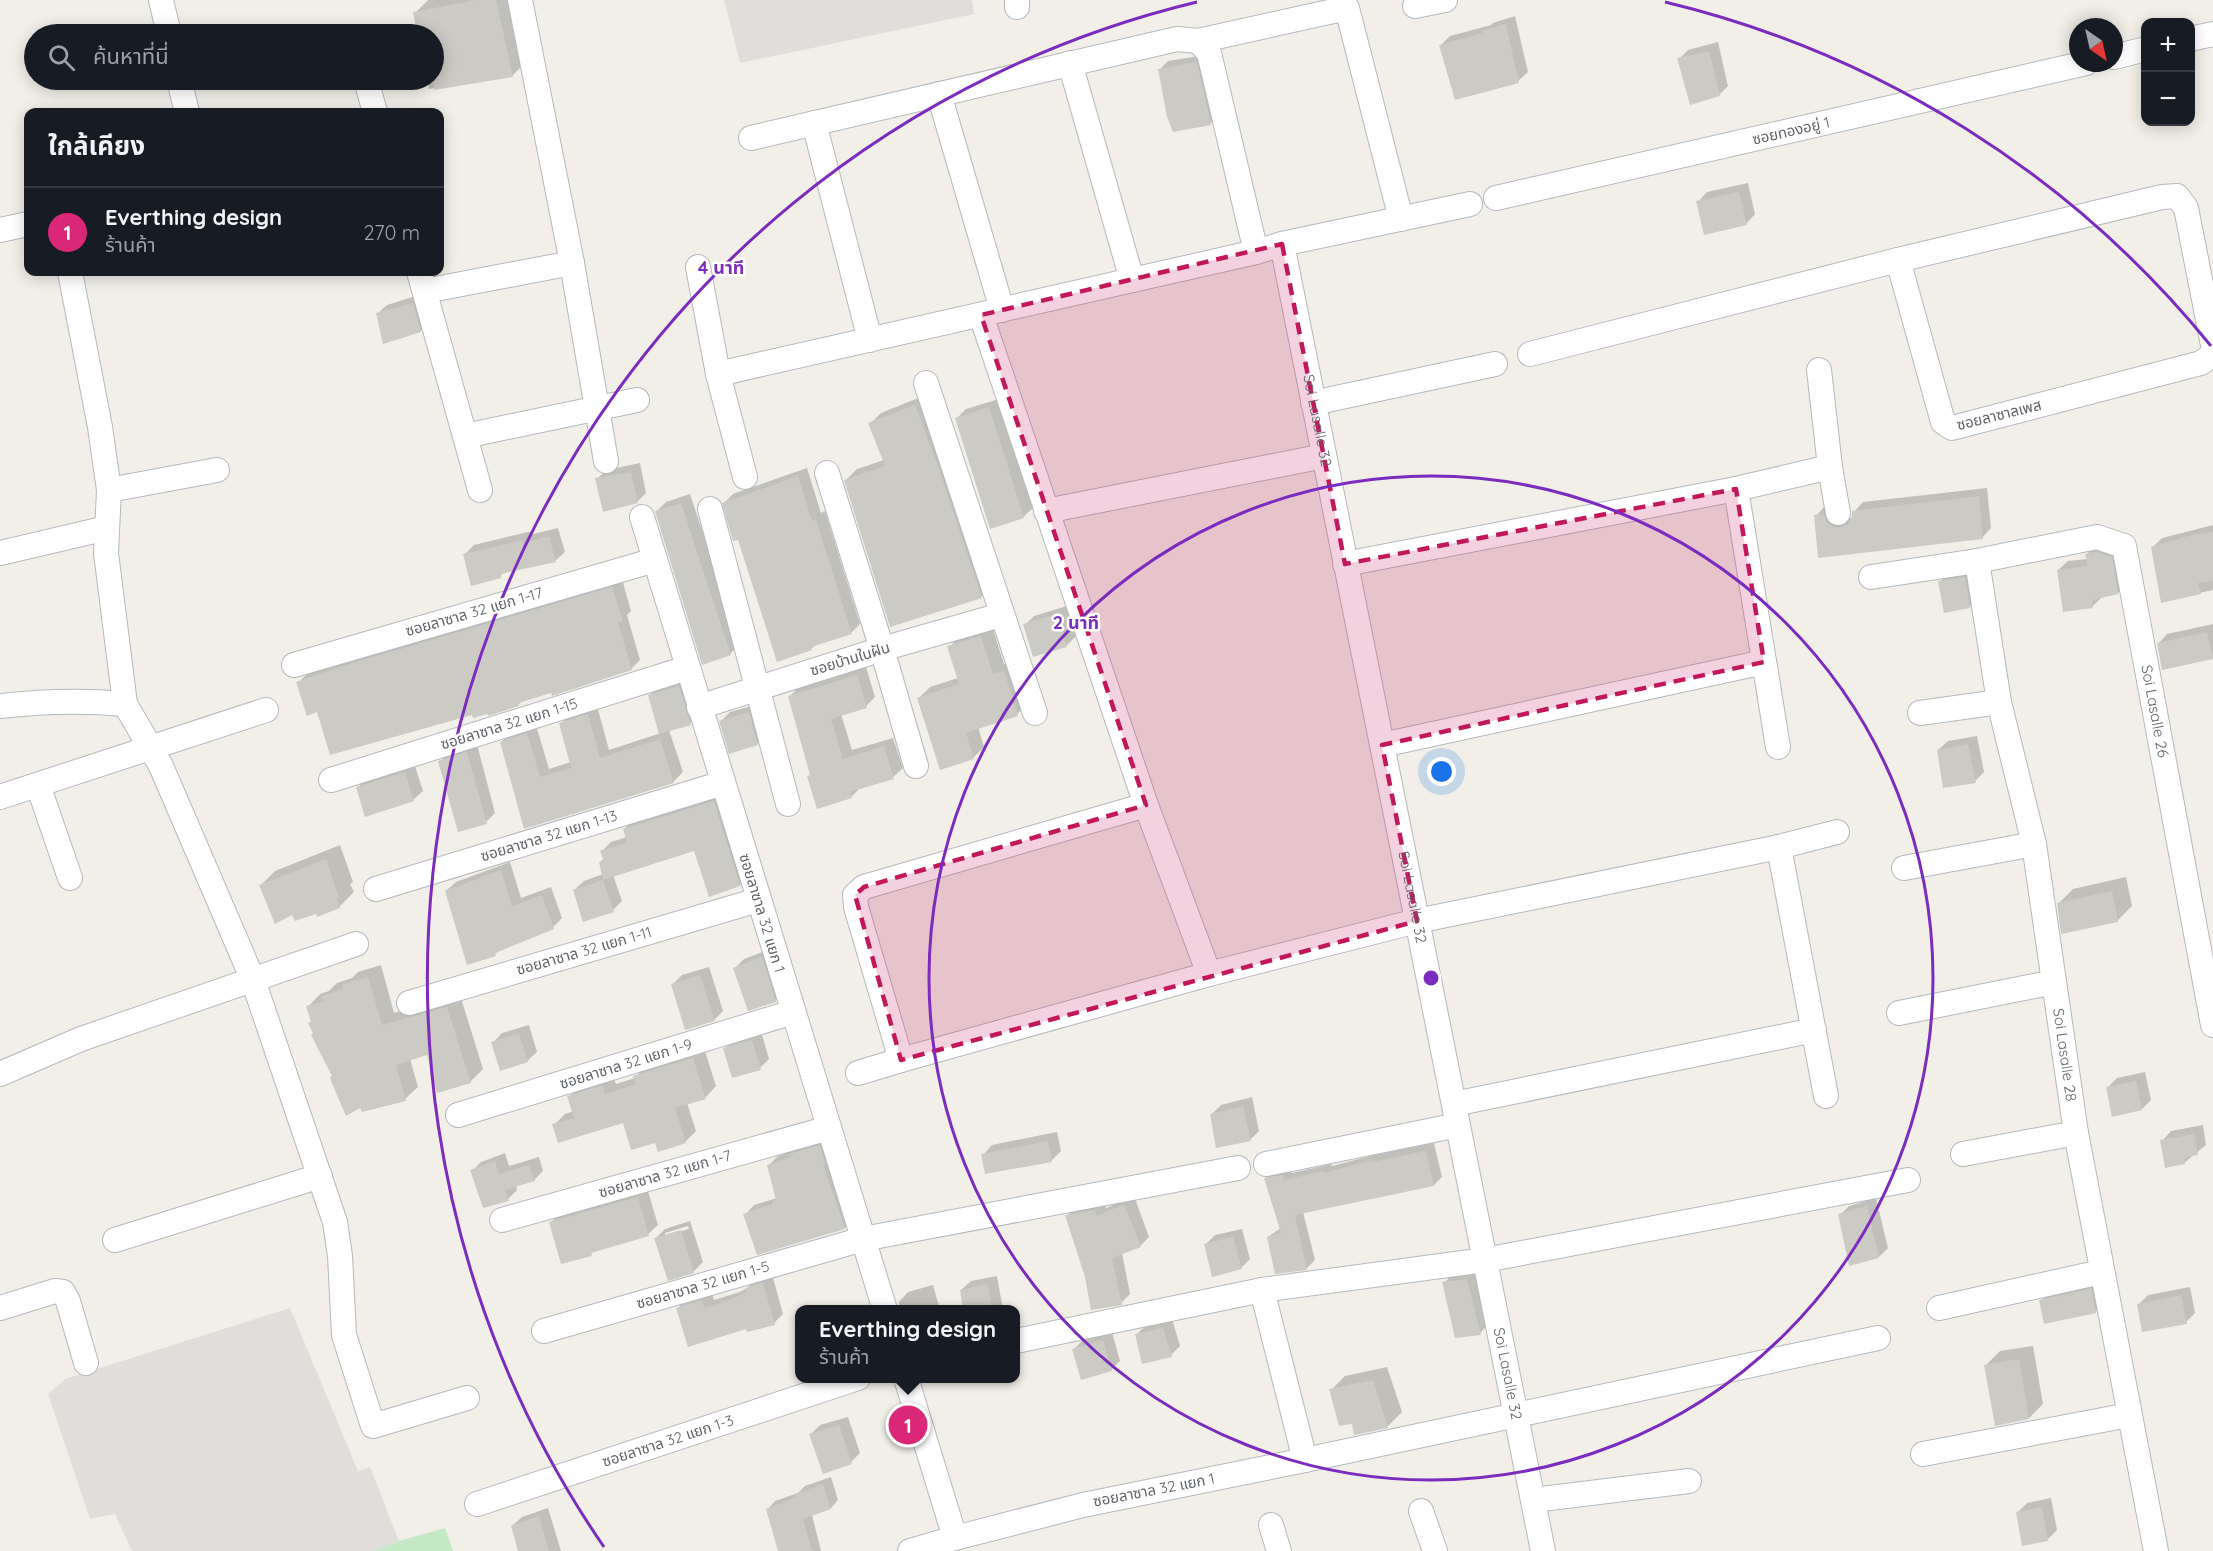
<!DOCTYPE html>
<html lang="th">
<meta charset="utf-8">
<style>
:root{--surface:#171b24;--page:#242831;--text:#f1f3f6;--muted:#9ea1a6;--line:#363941;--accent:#db2777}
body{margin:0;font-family:Quicksand,"Noto Sans Thai",sans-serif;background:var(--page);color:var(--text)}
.controls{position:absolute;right:18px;top:18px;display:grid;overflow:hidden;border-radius:12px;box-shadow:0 3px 15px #0003}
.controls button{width:54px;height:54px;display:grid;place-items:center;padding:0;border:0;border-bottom:2px solid var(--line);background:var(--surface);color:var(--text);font:30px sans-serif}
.compass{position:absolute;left:2069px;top:18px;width:54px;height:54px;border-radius:50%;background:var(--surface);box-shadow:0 3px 15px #0003;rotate:146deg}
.you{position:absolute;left:1442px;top:772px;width:21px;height:21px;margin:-15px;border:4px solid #fff;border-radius:50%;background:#1a73e8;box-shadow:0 0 0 9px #1a73e833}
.badge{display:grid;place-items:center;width:39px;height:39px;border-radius:50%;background:var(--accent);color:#fff;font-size:20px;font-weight:700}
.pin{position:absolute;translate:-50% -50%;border:3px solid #fff;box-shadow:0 2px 6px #0006}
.popup{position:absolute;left:795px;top:1305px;width:225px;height:78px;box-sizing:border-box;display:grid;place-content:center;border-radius:12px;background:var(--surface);filter:drop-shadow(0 2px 4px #0005);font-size:20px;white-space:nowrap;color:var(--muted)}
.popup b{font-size:22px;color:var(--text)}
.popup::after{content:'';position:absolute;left:50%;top:100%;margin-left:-12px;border:12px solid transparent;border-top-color:var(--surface)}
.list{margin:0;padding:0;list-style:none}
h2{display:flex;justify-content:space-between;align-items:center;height:78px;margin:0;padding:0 24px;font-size:26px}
h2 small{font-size:20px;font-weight:400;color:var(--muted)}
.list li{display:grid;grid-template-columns:39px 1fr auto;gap:18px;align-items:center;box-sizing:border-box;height:90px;padding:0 24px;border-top:2px solid var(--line)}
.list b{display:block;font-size:22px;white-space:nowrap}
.list p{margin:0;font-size:20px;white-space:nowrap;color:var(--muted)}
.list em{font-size:20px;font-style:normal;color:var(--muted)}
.icon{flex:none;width:33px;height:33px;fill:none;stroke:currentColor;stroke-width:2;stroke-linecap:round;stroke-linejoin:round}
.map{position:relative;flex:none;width:2213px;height:1551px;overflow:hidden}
.search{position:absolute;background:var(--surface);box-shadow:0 3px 15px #0003;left:24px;top:24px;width:420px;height:66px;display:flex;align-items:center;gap:15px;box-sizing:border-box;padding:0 21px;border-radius:33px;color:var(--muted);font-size:22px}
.panel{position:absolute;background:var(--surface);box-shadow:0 3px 15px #0003;left:24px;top:108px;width:420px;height:168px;border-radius:12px}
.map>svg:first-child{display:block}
.industrial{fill:#e0deda}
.green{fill:#c5e8c5}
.shadow{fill:#0003;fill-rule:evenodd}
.building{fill:#cccac5}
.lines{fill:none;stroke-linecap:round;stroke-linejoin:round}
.street-casing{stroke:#b5b8bc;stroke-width:26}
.street{stroke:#fff;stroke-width:24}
.marked{fill:#c2185b;fill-opacity:0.2;stroke:#c2185b;stroke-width:4.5;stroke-dasharray:12 8;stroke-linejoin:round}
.ring{fill:none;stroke:#7b2cbf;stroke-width:3}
.labels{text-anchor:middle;stroke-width:5;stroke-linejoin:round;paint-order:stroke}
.street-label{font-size:15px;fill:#5f6368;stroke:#fff}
.centre{fill:#7b2cbf;stroke:#fff;stroke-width:3}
.ring-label{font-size:18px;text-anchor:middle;font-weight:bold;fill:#7b2cbf;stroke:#fff;stroke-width:5;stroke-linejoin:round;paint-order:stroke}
</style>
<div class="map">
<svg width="2213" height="1551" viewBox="0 0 2213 1551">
<rect width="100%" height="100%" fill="#f1efe8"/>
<path class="industrial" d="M724 0H972L974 14 740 63Z
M290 1308 358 1471 370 1467 399 1541 375 1551H132L115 1514 90 1519 48 1394 65 1379Z"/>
<path class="green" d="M445 1528 453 1551H375L399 1541Z"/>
<path class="shadow" d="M428 0H519L532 56 513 75 429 89 427 80H434V34H419L415 13Z
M1515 16 1528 72 1518 81 1441 45 1450 36 1491 25 1493 23Z
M1718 42 1728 86 1719 95 1679 59 1688 50Z
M1205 55 1219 115 1211 123 1159 70 1168 61Z
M1748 183 1755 214 1746 224 1698 202 1707 192Z
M422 294 430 322 420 331 377 314 387 305Z
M926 395 992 586 981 597 846 480 857 469 884 460 870 424 881 413Z
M999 399 1033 508 1023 517 957 418 966 409Z
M640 463 646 493 637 502 597 479 606 470Z
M807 468 821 513 825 511 860 624 851 633 817 644 811 649 724 503 733 494Z
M1987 488 1991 528 1982 538 1819 556 1816 516 1825 506 1843 518H1850L1853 517 1854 512 1863 502Z
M690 494 740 644 730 654 656 512 666 502Z
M2213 525V590L2162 601 2153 547 2162 538Z
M558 528 565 552 555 561 505 571 500 576 465 554 474 545 532 531 533 534Z
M2096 545 2120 548 2127 584 2118 593 2103 596 2093 606 2058 570 2068 561 2087 559 2086 555Z
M1974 569 1979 598 1969 607 1940 582 1949 572Z
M622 579 631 611 627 615 640 660 631 669 522 701 518 705 473 713 318 710 298 683 307 674Z
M1067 606 1076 636 1067 645 1034 655 1025 625 1034 616Z
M2213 624V659L2158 644 2167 634Z
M992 626 1004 664 1015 661 1028 703 1017 714 978 727 984 747 973 758 919 698 930 687 958 678 949 647 960 636Z
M866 667 875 697 866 706 841 714 852 750 893 738 903 768 893 777 861 787 851 797 812 774 789 697 799 687Z
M688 677 699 714 690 723 669 730 683 772 673 782 526 827 501 742 511 733 536 725 549 769 571 762 561 724 570 714 597 706 609 750 661 733 649 696 659 686Z
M758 704 766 734 757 744 721 721 730 712Z
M1977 736 1984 772 1975 781 1938 750 1948 741Z
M477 744 495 813 486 822 440 762 449 752Z
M414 763 423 791 413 800 357 788 367 778Z
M723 792 749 876 740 885 695 849 613 875 622 901 613 910 574 890 584 881 603 874 600 862 605 858 602 851 611 842 627 837 624 829 634 820Z
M340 845 353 882 350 884 354 892 339 907 293 913 261 885 275 871Z
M510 862 521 898 551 887 562 918 553 927 501 949 495 954 446 891 456 882Z
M2126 877 2132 906 2117 921 2059 903 2073 889Z
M771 949 784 992 775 1001 735 968 744 959Z
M381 965 394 1013 460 995 483 1069 470 1082 428 1053 410 1059 418 1087 405 1099 333 1075 309 1023 312 1021 308 1007 320 994 329 991 337 983 352 978 358 972Z
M709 967 723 1011 714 1020 672 985 682 975Z
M529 1025 537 1052 527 1061 493 1043 502 1033Z
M761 1031 769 1059 760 1068 725 1049 734 1039Z
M704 1048 716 1086 706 1097 687 1103 696 1131 685 1142 656 1141 624 1121 554 1125 565 1114 574 1111 569 1097 580 1086 613 1076 616 1084 635 1078 646 1065Z
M2145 1072 2151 1100 2142 1109 2107 1088 2117 1078Z
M1252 1097 1259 1131 1250 1140 1212 1114 1221 1105Z
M2203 1125 2206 1145 2184 1163 2162 1141 2171 1131Z
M1057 1132 1061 1151 1052 1160 986 1173 983 1155 992 1145Z
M829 1137 854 1219 845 1228 745 1215 754 1205 777 1198 769 1165 778 1156 795 1150 800 1145Z
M1434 1143 1442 1177 1434 1185 1303 1212 1315 1260 1307 1268 1268 1237 1281 1228 1266 1178 1274 1170 1291 1168 1292 1173 1331 1164 1332 1166 1374 1155Z
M505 1153 509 1166 539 1157 543 1171 534 1180 516 1186 517 1190 508 1199 472 1171 481 1162Z
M647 1188 658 1225 648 1234 595 1250 591 1254 551 1222 560 1213Z
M1134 1196 1149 1237 1140 1246 1122 1253 1130 1294 1121 1303 1086 1277 1067 1216 1076 1206 1104 1201 1106 1208Z
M1876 1198 1888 1248 1879 1257 1840 1215 1849 1206Z
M690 1221 703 1262 694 1271 669 1279 656 1238 665 1229ZM688 1226 689 1229 665 1236V1233Z
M1242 1229 1250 1259 1241 1268 1206 1244 1215 1235Z
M1476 1270 1489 1324 1480 1333 1444 1283 1453 1274Z
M772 1274 783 1314 774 1323 747 1328 678 1308 687 1299 712 1292 714 1300 740 1292 747 1288 756 1279Z
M997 1276 1003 1310H965L961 1290 971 1281Z
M2100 1280 2105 1303 2095 1312 2041 1301 2050 1292Z
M933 1285 940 1310H900L899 1302 908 1292Z
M2190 1287 2195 1313 2186 1322 2139 1304 2148 1295Z
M1172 1319 1180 1346 1171 1355 1137 1334 1146 1325Z
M1112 1332 1120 1361 1111 1370 1074 1349 1083 1340Z
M2033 1346 2043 1404 2029 1418 1986 1365 2000 1351Z
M1387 1367 1402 1412 1388 1426 1355 1433 1353 1423 1331 1390 1345 1376Z
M848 1417 860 1453 851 1462 811 1434 820 1425Z
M831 1477 838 1500 831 1508 812 1515 821 1551H780L768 1509 775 1501 798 1493 805 1486Z
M2051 1498 2057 1530 2048 1539 2018 1512 2027 1503Z
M548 1508 561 1551H519L512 1526 522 1517Z"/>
<path class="building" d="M477 0H496L513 77 434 90V34H417L413 12Z
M1506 24 1519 83 1455 100 1439 45 1483 33 1482 31Z
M1709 51 1720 96 1690 105 1677 58Z
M1197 62 1211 125 1173 132 1167 117 1158 69Z
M1739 192 1747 225 1704 235 1696 201Z
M413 303 421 332 383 344 376 313Z
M915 405 940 472 982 598 890 627 844 480 885 466 868 423Z
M989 407 1024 518 990 529 955 418Z
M631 472 638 503 603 512 595 478Z
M798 476 812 521 816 520 852 634 811 647 812 650 777 662 738 540 733 541 722 503Z
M1979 496 1983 539 1818 558 1814 515 1824 514 1827 523 1834 527H1840L1848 524 1852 517V511Z
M681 503 731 655 702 665 655 511Z
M2213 532V581L2198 583 2201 594 2161 603 2151 547 2195 534Z
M549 536 556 562 500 574 501 578 471 586 463 554 523 540 524 543Z
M2096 552 2112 557 2118 594 2092 600 2093 608 2063 612 2057 570 2088 566 2085 554Z
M1965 577 1970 608 1944 613 1938 581Z
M612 587 623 621 618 623 632 670 552 696 551 693 518 703 519 706 488 716 487 714 473 718 472 715 330 755 317 712 307 716 296 682 343 666Z
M1058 614 1067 647 1033 657 1023 624Z
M2207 632 2213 659 2162 670 2157 643Z
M981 636 993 674 1004 671 1018 716 966 733 974 759 940 770 917 698 959 684 947 646Z
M857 675 867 708 831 719 843 759 884 746 894 779 850 792 852 798 817 809 807 776 810 775 788 696Z
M679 686 691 725 659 734 648 695Z
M749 712 758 745 729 754 719 721Z
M588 714 600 758 660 739 674 783 524 829 500 742 527 733 540 777 571 768 559 723Z
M1968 744 1976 783 1943 788 1937 750Z
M467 752 487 824 458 832 438 761Z
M405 772 414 801 365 817 356 787Z
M714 801 740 886 709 897 694 851 603 880 599 862 604 861 600 851 627 842 623 829Z
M326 859 339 898H336L340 908 317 917 316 914 295 921 292 915 275 924 259 885Z
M501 870 512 906 542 895 554 929 495 953 496 956 467 965 445 891Z
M603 880 614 912 583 922 573 890Z
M2112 891 2118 922 2061 934 2057 903Z
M762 957 776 1002 748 1011 733 968Z
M700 975 715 1021 685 1030 671 984Z
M368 977 382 1025 447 1007 471 1083 437 1093 427 1055 396 1065 406 1101 362 1112 360 1108 346 1116 331 1081 330 1077 332 1076 311 1035 313 1033 308 1023 311 1022 306 1006 323 1001 322 996 342 989 343 984Z
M519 1033 528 1062 500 1071 491 1042Z
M752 1040 761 1070 732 1078 723 1048Z
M693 1058 706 1099 675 1108 686 1143 658 1152 655 1143 631 1150 623 1123 558 1143 552 1124 574 1118 567 1096 603 1085 605 1094 636 1084 633 1076Z
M2136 1081 2142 1110 2112 1117 2106 1087Z
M1243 1106 1251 1141 1216 1148 1210 1114Z
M2194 1134 2198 1155 2184 1158 2185 1164 2165 1168 2160 1140Z
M1048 1141 1052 1162 985 1174 981 1154Z
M820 1145 825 1164 823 1165 845 1229 757 1255 743 1214 773 1204 772 1201 776 1200 767 1165 790 1157 789 1154Z
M1426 1151 1434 1186 1295 1215 1307 1270 1275 1274 1267 1237 1281 1233 1264 1178 1283 1175 1284 1180 1323 1171 1324 1173 1372 1160V1162Z
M495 1161 499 1174 529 1165 535 1181 505 1190 509 1201 483 1208 470 1170Z
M638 1197 649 1236 591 1253 592 1256 561 1264 549 1222Z
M1124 1204 1141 1247 1112 1258 1122 1305 1091 1310 1085 1277 1065 1215 1095 1210 1097 1216Z
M1867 1206 1879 1258 1849 1266 1838 1214Z
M681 1230 694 1273 668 1281 654 1238Z
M1233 1237 1242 1269 1212 1277 1204 1244Z
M1467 1279 1481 1335 1455 1338 1442 1282Z
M763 1283 775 1325 747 1332 746 1329 688 1347 676 1308 702 1300 705 1308 729 1300 747 1292 745 1288Z
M988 1284 992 1310H963L960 1290Z
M2091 1289 2096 1313 2044 1324 2039 1300Z
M2181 1295 2187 1324 2142 1332 2137 1304Z
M1163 1328 1172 1357 1142 1364 1135 1334Z
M1103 1340 1112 1371 1081 1380 1072 1349Z
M2019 1359 2029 1419 1995 1426 1984 1365Z
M1373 1380 1388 1428 1354 1435 1352 1424 1339 1426 1329 1389Z
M839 1425 852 1464 823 1474 809 1434Z
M823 1484 831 1509 803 1519 812 1551H778L766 1509 796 1497 795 1494Z
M2042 1507 2048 1541 2022 1546 2016 1512Z
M539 1516 549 1551H518L511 1526Z"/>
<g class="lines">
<g class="street-casing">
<g id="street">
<path d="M161 0 169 34"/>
<path d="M520 0 572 263 606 461"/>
<path d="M1017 0V7"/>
<path d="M1415 6 1445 0"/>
<path d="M2190 39 2213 34"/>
<path d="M1198 41 1209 53 1256 252"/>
<path d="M2114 57 2146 49"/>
<path d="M1070 63 1132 280"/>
<path d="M179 80 187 112"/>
<path d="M366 80 375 112"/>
<path d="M939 94 1002 310"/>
<path d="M814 123 870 340"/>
<path d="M751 138 1177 39 1198 41 1347 8 1401 219"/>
<path d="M1496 198 2086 63"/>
<path d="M0 230 28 224"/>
<path id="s1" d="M1282 244 1543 1551"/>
<path d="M698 267 718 374 1256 252 1282 244 1470 204"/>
<path d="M70 272 100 427 109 490 106 553 125 704 161 766 253 980 335 1222 340 1256 344 1335 373 1426 467 1398"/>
<path d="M419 272 480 490"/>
<path d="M425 291 572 263"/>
<path d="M981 315 1146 805 1209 974"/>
<path d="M2213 345 2186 208 2177 196 2162 197 1898 260 1943 422 1952 428 2201 363 2212 355 2213 350"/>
<path d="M1530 354 1898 260"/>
<path d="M718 374 745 477"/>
<path d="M926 383 1035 713"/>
<path d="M1313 403 1495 364"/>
<path d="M465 436 637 400"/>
<path d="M1830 467 1838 513"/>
<path d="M827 473 882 649 916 766"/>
<path d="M1736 489 1778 747"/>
<path d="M109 490 217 470"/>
<path d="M710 509 788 804"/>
<path d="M1046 511 1324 456"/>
<path d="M642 517 885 1310"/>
<path d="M0 553 107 528"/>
<path id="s2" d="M1977 561 1999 702 2034 844 2076 1133 2156 1551"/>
<path d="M1345 564 1736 489 1830 467 1819 370"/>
<path id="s3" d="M1871 577 1977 561 2097 537 2124 546 2213 1025"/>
<path d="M294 665 655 560"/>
<path d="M0 706C44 701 82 700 125 704"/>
<path d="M699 707 882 649 1001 615"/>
<path d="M1920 713 1999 702"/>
<path d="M1382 745 1764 662"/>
<path d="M331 780 687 668"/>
<path d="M38 785 70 878"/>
<path d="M0 797 266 710"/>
<path d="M1779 847 1826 1096"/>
<path d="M1904 868 2034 844"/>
<path d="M376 889 723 783"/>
<path d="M409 1003 758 900"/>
<path d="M1899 1013 2054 982"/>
<path d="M901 1060 1209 974 1417 921 1779 847 1837 832"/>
<path d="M858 1073 901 1060 856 907 855 895 864 887 1146 805"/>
<path d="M0 1074 81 1039 356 944"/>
<path d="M1454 1104 1814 1030"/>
<path d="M458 1115 793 1012"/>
<path d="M1963 1154 2076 1133"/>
<path d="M1266 1164 1458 1125"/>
<path d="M502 1220 829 1128"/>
<path d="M115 1240 320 1176"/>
<path d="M1262 1290 1305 1460"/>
<path d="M0 1308 55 1291 63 1292 68 1301 86 1363"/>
<path d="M1939 1308 2101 1272"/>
<path d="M544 1331 863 1239 1238 1168"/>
<path d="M1016 1341 1262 1290 1485 1260 1908 1180"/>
<path d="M906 1378 955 1538 1083 1505 1305 1460 1878 1338"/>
<path d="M1923 1454 2129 1415"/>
<path d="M1533 1500 1689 1481"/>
<path d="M477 1504 858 1378"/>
<path d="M1421 1511 1435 1551"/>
<path d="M1271 1525 1279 1551"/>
<path d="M910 1551 955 1538"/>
</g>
</g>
<use href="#street" class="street"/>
</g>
<path class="marked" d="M1282 244 1345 564 1736 489 1764 662 1382 745 1417 921 901 1060 855 895 864 887 1146 805 981 315Z"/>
<g class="ring">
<circle cx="1431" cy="978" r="502"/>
<path d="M604 1547A1004 1004 0 0 1 1197 2M1665 2A1004 1004 0 0 1 2211 346"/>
</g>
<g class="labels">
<g class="street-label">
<text transform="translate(1791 131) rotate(-13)" y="5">ซอยทองอยู่ 1</text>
<text transform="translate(1999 415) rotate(-14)" y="5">ซอยลาซาลเพส</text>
<text dy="5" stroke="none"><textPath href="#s1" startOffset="180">Soi Lasalle 32</textPath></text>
<text transform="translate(474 612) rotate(-16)" y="5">ซอยลาซาล 32 แยก 1-17</text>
<text transform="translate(850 659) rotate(-17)" y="5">ซอยบ้านในฝัน</text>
<text dy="5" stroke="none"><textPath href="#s3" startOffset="426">Soi Lasalle 26</textPath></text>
<text transform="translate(509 724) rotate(-17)" y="5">ซอยลาซาล 32 แยก 1-15</text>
<text transform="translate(549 836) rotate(-17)" y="5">ซอยลาซาล 32 แยก 1-13</text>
<text dy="5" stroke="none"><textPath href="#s1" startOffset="666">Soi Lasalle 32</textPath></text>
<text transform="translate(762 913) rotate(73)" y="5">ซอยลาซาล 32 แยก 1</text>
<text transform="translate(584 951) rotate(-16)" y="5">ซอยลาซาล 32 แยก 1-11</text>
<text dy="5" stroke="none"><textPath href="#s2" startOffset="502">Soi Lasalle 28</textPath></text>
<text transform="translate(626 1064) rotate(-17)" y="5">ซอยลาซาล 32 แยก 1-9</text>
<text transform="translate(665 1174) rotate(-16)" y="5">ซอยลาซาล 32 แยก 1-7</text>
<text transform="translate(703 1285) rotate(-16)" y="5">ซอยลาซาล 32 แยก 1-5</text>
<text dy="5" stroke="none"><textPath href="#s1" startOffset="1152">Soi Lasalle 32</textPath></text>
<text transform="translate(668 1441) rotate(-18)" y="5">ซอยลาซาล 32 แยก 1-3</text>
<text transform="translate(1154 1490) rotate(-11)" y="5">ซอยลาซาล 32 แยก 1</text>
</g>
</g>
<circle cx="1431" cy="978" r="9" class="centre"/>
<g class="ring-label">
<text x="721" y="274">4 นาที</text>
<text x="1076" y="629">2 นาที</text>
</g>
</svg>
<div class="controls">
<button>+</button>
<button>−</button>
</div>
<svg class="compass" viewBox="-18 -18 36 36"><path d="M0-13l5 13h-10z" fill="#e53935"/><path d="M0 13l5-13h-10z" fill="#9ea1a6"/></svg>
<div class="you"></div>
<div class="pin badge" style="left:908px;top:1425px">1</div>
<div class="popup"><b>Everthing design</b>ร้านค้า</div>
<div class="search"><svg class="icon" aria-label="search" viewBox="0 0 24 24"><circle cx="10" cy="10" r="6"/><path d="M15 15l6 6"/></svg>ค้นหาที่นี่</div>
<section class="panel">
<h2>ใกล้เคียง<small></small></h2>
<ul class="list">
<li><span class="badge">1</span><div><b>Everthing design</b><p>ร้านค้า</p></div><em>270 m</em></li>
</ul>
</section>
</div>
